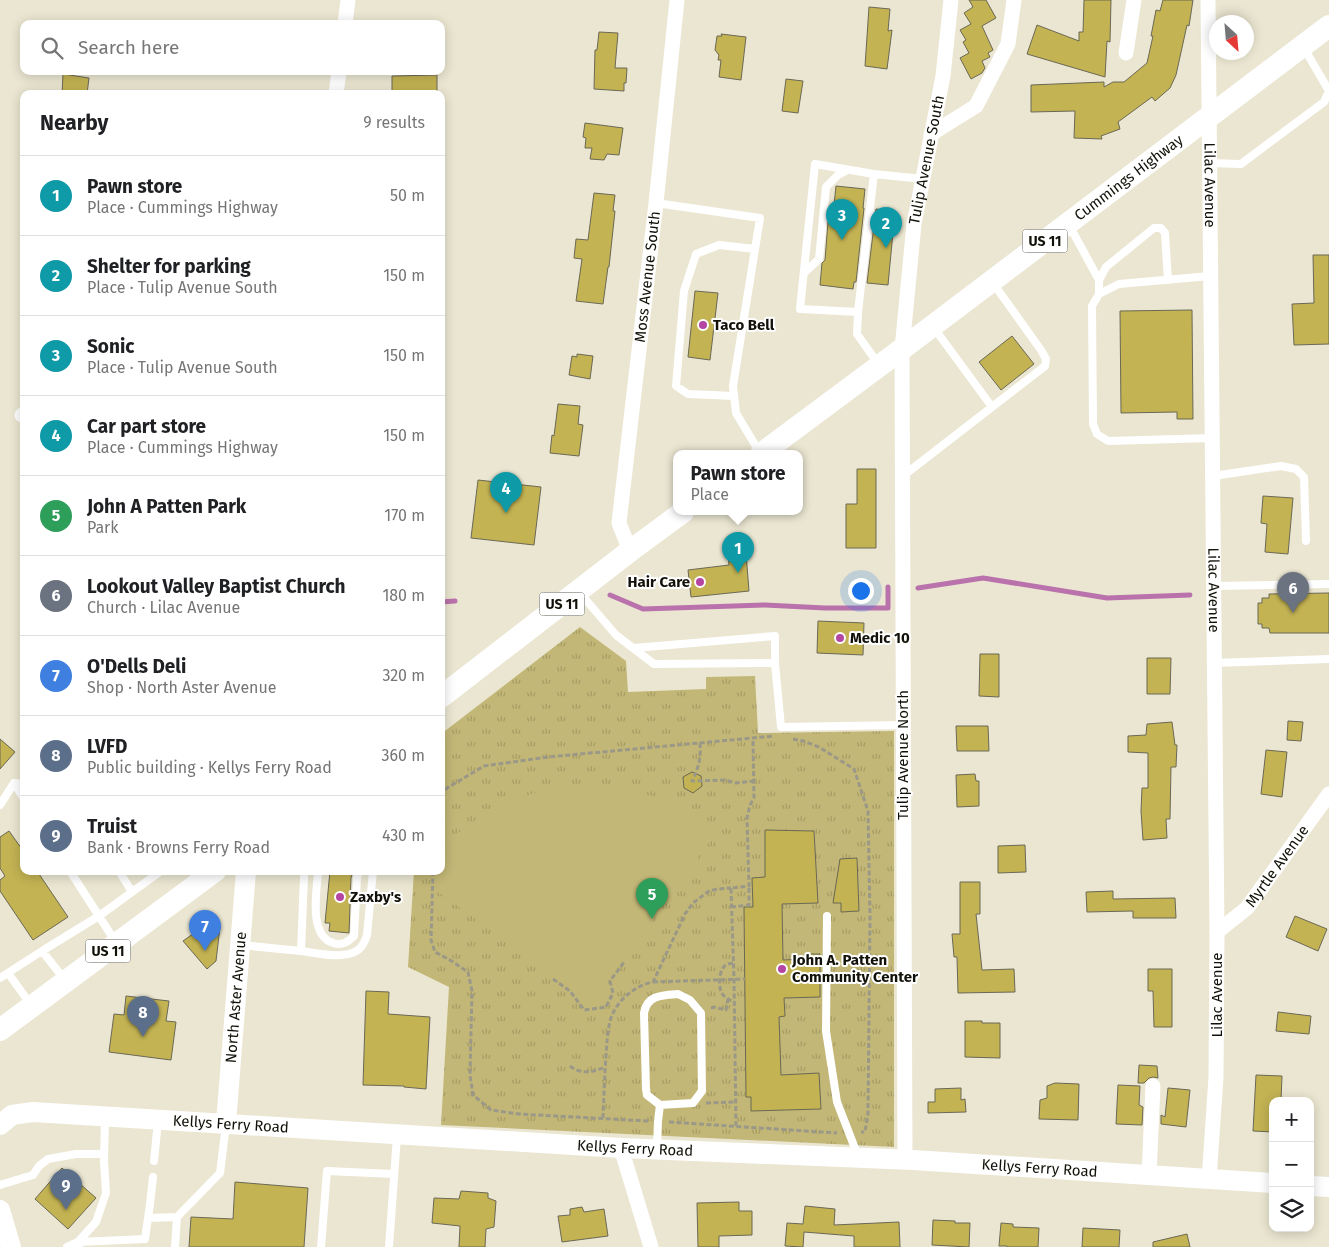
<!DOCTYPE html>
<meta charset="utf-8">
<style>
:root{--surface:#fff;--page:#f6f6f6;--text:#202124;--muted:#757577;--line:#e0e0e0;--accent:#b445a2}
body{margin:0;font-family:"Fira Sans",sans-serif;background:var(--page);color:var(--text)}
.controls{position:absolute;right:15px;bottom:15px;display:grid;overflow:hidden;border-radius:10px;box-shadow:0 2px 12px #0003}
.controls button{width:45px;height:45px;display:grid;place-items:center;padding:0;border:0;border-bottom:1px solid var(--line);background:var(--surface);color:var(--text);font:25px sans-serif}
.compass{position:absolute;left:1209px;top:15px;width:45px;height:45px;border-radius:50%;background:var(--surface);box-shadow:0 2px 12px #0003;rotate:154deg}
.you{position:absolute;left:860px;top:590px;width:18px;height:18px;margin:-12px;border:4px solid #fff;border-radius:50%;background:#1a73e8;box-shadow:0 0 0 8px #1a73e833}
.badge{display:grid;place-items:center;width:32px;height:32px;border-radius:50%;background:var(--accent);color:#fff;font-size:16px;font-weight:700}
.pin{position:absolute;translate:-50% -41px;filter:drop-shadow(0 1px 2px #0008)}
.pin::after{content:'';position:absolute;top:26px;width:18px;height:15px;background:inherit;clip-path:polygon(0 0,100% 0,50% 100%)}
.popup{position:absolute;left:673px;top:450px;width:130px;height:65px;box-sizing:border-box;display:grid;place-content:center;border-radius:10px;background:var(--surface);filter:drop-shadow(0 1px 4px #0005);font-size:16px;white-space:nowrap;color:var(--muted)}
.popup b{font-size:19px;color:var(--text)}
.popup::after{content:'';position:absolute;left:50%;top:100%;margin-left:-10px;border:10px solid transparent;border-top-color:var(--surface)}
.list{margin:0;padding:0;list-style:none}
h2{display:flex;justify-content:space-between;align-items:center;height:65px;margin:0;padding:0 20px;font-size:21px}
h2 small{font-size:16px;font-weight:400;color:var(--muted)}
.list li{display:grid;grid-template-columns:32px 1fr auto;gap:15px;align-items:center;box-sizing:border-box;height:80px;padding:0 20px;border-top:1px solid var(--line)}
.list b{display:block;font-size:19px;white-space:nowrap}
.list p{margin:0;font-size:16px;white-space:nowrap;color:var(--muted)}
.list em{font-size:16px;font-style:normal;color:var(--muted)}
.icon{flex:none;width:28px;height:28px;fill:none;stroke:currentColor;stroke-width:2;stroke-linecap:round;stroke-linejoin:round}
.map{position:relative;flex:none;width:1329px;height:1247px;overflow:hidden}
.search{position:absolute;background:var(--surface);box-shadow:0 2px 12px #0003;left:20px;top:20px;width:425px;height:55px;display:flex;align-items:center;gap:12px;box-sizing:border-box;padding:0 18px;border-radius:10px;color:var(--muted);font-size:19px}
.panel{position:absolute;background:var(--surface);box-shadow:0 2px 12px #0003;left:20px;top:90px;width:425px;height:785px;border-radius:10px}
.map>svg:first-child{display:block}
.park{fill:url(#park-tufts)}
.pitch{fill:#c2b776}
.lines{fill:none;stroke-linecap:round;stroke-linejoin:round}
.stream{stroke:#ba72ac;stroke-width:5}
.building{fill:#c3b353;stroke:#6b6855}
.path{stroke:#9b9888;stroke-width:3;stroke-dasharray:5 2.5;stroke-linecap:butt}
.lane{stroke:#fff;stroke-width:8}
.street{stroke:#fff;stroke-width:15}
.secondary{stroke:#fff;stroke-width:20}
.primary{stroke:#fff;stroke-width:22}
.poi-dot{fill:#b445a2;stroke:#fff;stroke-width:2}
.labels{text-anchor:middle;stroke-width:4;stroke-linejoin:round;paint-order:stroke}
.shield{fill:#fff;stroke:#595853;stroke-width:1}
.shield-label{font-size:14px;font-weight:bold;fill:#121109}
.street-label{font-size:15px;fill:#121109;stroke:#fff}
.poi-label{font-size:15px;font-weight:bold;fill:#121109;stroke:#fff;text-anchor:start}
</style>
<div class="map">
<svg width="1329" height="1247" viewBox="0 0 1329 1247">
<defs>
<pattern id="park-tufts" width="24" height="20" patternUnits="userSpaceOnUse" patternTransform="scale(1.25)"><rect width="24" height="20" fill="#c2b776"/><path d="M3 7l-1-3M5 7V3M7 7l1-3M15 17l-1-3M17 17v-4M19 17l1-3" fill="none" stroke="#a69c65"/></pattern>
</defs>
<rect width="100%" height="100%" fill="#eae6d1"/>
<path class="park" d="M580 627 626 661 628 692 706 689V677L755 676 758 733 894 731V1147L441 1125 449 987 408 967 414 871H441V734Z"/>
<path class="pitch" d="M615 786 678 803 702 816 718 830 607 982 603 1006 586 1008 570 988 437 891 438 871H441V852L443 848 456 834 489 812 523 796 562 787Z"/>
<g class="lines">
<path class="stream" d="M918 588 983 578 1107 598 1190 595
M610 595 643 609 765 605 825 608H888V587
M441 602 455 601"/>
</g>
<path class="building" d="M969 0H986L996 18 982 26 993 50 988 53 990 57 982 61 985 68 982 73 971 79 960 58 969 53 963 42 966 40 960 30 971 24 964 13 973 7Z
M1084 0H1111L1110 42 1107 41 1105 77 1027 54 1037 25 1079 41V32H1083Z
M1163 0H1193L1189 26 1187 25 1176 75 1170 88 1155 101 1152 97 1118 122 1120 129 1101 136 1102 139 1074 138 1075 111 1031 112V85L1104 82V87L1113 82H1124L1147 63 1153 36H1151L1156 10 1160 11Z
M869 7 890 9 888 31 892 30 887 69 865 66Z
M599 32 618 33 615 68H627L626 83H624V91L594 89 595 50H597Z
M721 34 746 37 741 80 719 77 721 60H718L719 55 715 50 717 36H722Z
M63 74 89 78 87 94H62Z
M437 75V94H399V92H392V76Z
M786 79 803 81 798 113 782 111Z
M585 123 623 128 619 155 607 154 604 160 590 159 592 148H585L586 138 583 137Z
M836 186 865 189 863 208H864L856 282H854L853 289 820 285 822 263 825 260 828 222 832 223Z
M594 193 615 195 613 211H615L609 267H608L603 304 576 301 582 259 574 258 576 239 588 240Z
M876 209 895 211 888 285 867 283Z
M1313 255H1329V344L1294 345 1292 304 1314 303Z
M695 291 718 293 710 360 688 357Z
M1192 310 1193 419H1177V412L1121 413 1120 311Z
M1012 336 1034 364 1001 390 979 362Z
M577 354 593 356 590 379 569 375 572 356 577 357Z
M558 404 580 406 578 424 583 425 579 456 550 453 552 435 554 436Z
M857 469H876V548H846V504H857Z
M478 480 541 487 534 545 471 538Z
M1263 496 1293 498 1288 554 1265 552 1267 524 1261 523Z
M746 553 749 591 691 597 688 570 729 565 728 554Z
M1329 593V633H1270L1269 628H1262V624H1258V603H1262V598H1269V594Z
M818 621 864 623 863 655 817 653Z
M980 654H999V697L979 696Z
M1147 658H1171L1170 694H1147Z
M1288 721 1303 722 1301 741 1287 740Z
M1172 722 1175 745H1177L1176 767H1171L1170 819H1166L1167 838 1143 840 1141 811 1142 788H1148V753L1128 752V736L1146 735 1147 724Z
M956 726H988L989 751H957Z
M0 739 15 752 0 769Z
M1266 750 1287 752 1282 797 1261 794Z
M692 772 701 776 702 786 693 793 684 788 683 777Z
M975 774 976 781H979V806L957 807 956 775Z
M765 830 814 831 818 903 782 904 783 960 807 959V954H820V997L784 998 785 1016 779 1017 781 1075 819 1073 821 1109 751 1111V1097H746L744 907H753L752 878 765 877Z
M9 831 24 852V871H37L68 917 33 940 0 891V880L5 876 0 868V837Z
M1025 845 1026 872 998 873V846Z
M857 858 859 911 841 912V903H833L840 859Z
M330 871H353L351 878 349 933 329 931 330 923H325Z
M960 882H980V914H976L982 970 1014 969 1015 992 958 993 957 957H954L952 934H960Z
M1113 891V899L1175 898 1176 918H1133V911L1087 912 1086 892Z
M1295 916 1327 929 1318 951 1286 937Z
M211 921 220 927 216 961 207 969 183 941Z
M1148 969H1172V1027H1154L1153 991H1148Z
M366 991 389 992 388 1014 430 1017 426 1089 404 1087V1086L363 1085Z
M126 996 169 1001 166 1021 176 1022 171 1060 109 1052 114 1014 124 1015Z
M1278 1012 1311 1016 1309 1034 1276 1031Z
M965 1021H982V1023H1000V1058L965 1057Z
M1139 1065 1157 1066 1158 1078 1153 1077 1149 1078 1144 1083H1138Z
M1256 1075 1282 1076 1281 1101H1273V1132L1253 1131Z
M1055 1083 1079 1084 1078 1120 1039 1119 1040 1100 1047 1098V1086Z
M1118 1085 1140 1086 1139 1105 1143 1107 1142 1125 1116 1124Z
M961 1088V1100L965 1099 966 1112 928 1113V1102H935V1089Z
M1168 1088 1190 1090 1186 1127 1161 1124V1115L1165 1117Z
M62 1168 96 1198 68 1229 35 1199Z
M235 1182 308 1188 304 1247H189L191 1217 233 1219Z
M461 1191 488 1193V1198L496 1201 494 1227 486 1229 485 1247H459L460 1226 432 1223 434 1198 459 1199Z
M739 1202V1211H752V1235L719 1236V1247H698L697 1203Z
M805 1206 835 1209 834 1225 899 1222 900 1247H854V1236L804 1232 803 1247 785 1246 787 1223 803 1224Z
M582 1207 584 1212 604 1209 608 1236 562 1242 558 1216 570 1215V1209Z
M933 1220 955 1221V1223H970L969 1247 932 1245Z
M1001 1223 1013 1224V1227L1039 1228 1038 1247H1007V1246H999Z
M1083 1228 1120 1230 1119 1247H1082Z
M1187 1234 1190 1247H1153V1242Z"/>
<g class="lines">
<path class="path" d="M793 739 803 741 819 747 854 769 868 811 870 916 868 1114 865 1132H861
M700 743C701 760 699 766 692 781L725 780 736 783 754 781
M441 796 447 788 484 766 548 757 774 736
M433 871 431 940 435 952 450 960 468 972 472 991 470 1075 473 1095 491 1110 519 1114 648 1121
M731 907 749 905V886
M733 963C729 964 725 964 723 968 719 973 719 986 721 992 724 997 729 1000 734 1002
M553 979 570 991 584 1010 606 1007 613 993 610 981 625 961
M653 982 745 979
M711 1008 714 1007 726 1010 728 999
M570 1066C582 1075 593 1072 605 1067
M706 1103 736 1102
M603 1118C604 1093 605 1067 607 1041 608 1033 609 1022 612 1015 619 999 636 985 653 982L685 914 693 903 709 891 718 889 731 888
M669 1122 837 1133
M736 1126 734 979 731 888 749 886 747 818 750 805 754 798 753 739"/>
<path class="lane" d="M1304 48 1329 91
M1209 163 1241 164 1324 102 1329 91
M874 174 858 312 857 334 879 365
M656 203 760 218 733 386 736 413 760 453
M1069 225 1099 280
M804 273 819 259 826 187 838 175 848 170
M1210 276 1119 284 1099 294 1092 306 1093 424 1097 434 1108 441 1212 438
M1099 294V280L1106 267 1154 228H1161L1165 233 1168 280
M858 312 800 309 815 164 874 174 923 179
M934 328 992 407
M734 396 688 394 676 386 684 291 696 254 719 245 755 249
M903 476 1045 366 1046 359 1041 350 993 283
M1213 476 1281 466 1296 469 1304 477 1306 541
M1214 586 1329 584
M580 593 616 635 654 664 775 663 781 727 903 725
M634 648 775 636V663
M1214 663 1329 659
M24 784 14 783 24 799
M0 805 14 783
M70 871 115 941
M119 871 132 892
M305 871 304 877 301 951C318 953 350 962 362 946 364 943 366 939 367 935L373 871
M318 871C317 890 308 935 333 943 342 946 348 942 354 936L357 878 359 871
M827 916 826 1031 837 1102 858 1156
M240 945 301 951
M42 951 99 916 161 871
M8 973 31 1005
M0 978 42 951 65 980
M678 994 690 1000 701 1013 702 1091 693 1103 660 1105 647 1095 646 1089 644 1013C647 995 662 995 678 994Z
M657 1148 658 1121 660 1105
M154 1161 158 1121
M0 1185 33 1175 39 1166 48 1159 76 1154H104
M148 1218 177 1217
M79 1245 78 1242 145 1239 150 1204 153 1177
M67 1247 78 1242 96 1222 106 1193 104 1161 105 1117
M175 1247 177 1217 220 1173 226 1125
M321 1247 327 1171 394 1174
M389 1247 397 1136"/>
<g class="street">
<path id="s1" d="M1208 0 1217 932 1216 1077 1209 1180"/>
<path d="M345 24 348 0"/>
<path d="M1126 53 1134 0"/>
<path d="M336 94 339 71"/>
<path d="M931 134 976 106 1008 44 1014 0"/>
<path d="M22 415H24"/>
<path id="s2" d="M630 551 619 523 656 203 677 0"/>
<path id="s3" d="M1217 932 1247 908 1329 794"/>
<path d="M621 1148 651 1247"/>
<path id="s4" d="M905 1160 902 349 914 224 943 76 951 0"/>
<path d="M1149 1175 1153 1086"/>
</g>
<g class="secondary">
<path id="s5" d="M226 1123 246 871"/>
<path id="s6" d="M0 1125 12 1115 33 1112 621 1148 913 1160 1273 1183"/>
<path d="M1310 1186 1329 1187"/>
<path d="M0 1210 11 1247"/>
</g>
<g class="primary">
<path id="s7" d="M761 454 902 349 1329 26"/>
<path d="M441 697 630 551 683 512"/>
<path d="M0 1030 215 871"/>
</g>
</g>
<g class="poi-dot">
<circle cx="703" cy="325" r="5"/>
<circle cx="700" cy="582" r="5"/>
<circle cx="840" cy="638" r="5"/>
<circle cx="340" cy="897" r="5"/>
<circle cx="782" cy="969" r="5"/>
</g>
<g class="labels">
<g class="shield">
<rect x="1022.5" y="229.5" width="45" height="23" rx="4"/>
<rect x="539.5" y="592.5" width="45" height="23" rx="4"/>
<rect x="85.5" y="939.5" width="45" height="23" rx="4"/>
</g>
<g class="shield-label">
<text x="1045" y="246">US 11</text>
<text x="562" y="609">US 11</text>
<text x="108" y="956">US 11</text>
</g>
<g class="street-label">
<text dy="5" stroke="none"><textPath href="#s4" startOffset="1002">Tulip Avenue South</textPath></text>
<text dy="5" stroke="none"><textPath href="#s7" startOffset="460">Cummings Highway</textPath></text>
<text dy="5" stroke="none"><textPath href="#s1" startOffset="185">Lilac Avenue</textPath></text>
<text dy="5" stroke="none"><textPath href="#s2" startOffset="278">Moss Avenue South</textPath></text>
<text dy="5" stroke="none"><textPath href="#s1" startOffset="590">Lilac Avenue</textPath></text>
<text transform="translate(903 755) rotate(-90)" y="5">Tulip Avenue North</text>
<text dy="5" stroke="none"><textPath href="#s3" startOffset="90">Myrtle Avenue</textPath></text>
<text transform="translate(1217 995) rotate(-90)" y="5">Lilac Avenue</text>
<text dy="5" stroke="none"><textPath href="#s5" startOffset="126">North Aster Avenue</textPath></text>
<text dy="5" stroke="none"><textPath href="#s6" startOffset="235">Kellys Ferry Road</textPath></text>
<text dy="5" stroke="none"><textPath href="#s6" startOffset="640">Kellys Ferry Road</textPath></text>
<text dy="5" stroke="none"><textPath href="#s6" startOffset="1045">Kellys Ferry Road</textPath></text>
</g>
<g class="poi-label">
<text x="713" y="330">Taco Bell</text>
<text x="690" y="587" text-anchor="end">Hair Care</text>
<text x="850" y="643">Medic 10</text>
<text x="350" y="902">Zaxby's</text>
<text x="792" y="965">John A. Patten<tspan x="792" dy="17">Community Center</tspan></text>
</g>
</g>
</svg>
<div class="controls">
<button>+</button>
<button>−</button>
<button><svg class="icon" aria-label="layers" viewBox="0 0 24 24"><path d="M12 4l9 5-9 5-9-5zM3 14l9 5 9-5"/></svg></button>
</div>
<svg class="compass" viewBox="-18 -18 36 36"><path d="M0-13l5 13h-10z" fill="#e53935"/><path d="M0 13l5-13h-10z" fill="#757577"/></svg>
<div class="you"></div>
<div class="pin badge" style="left:738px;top:573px;background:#0f9aa8">1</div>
<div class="popup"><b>Pawn store</b>Place</div>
<div class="pin badge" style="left:886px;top:248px;background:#0f9aa8">2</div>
<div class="pin badge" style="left:842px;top:240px;background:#0f9aa8">3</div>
<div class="pin badge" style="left:506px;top:513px;background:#0f9aa8">4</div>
<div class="pin badge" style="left:652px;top:919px;background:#2e9e5b">5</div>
<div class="pin badge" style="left:1293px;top:613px;background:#6b7280">6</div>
<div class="pin badge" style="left:205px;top:951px;background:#3f7fe0">7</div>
<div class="pin badge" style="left:143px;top:1037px;background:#5c6f8a">8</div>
<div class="pin badge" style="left:66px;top:1210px;background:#5c6f8a">9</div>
<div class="search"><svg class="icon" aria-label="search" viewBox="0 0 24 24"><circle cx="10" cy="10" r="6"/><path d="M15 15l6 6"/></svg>Search here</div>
<section class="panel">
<h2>Nearby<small>9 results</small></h2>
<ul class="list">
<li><span class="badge" style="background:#0f9aa8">1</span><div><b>Pawn store</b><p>Place · Cummings Highway</p></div><em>50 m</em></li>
<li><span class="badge" style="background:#0f9aa8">2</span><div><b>Shelter for parking</b><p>Place · Tulip Avenue South</p></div><em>150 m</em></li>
<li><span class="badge" style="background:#0f9aa8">3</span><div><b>Sonic</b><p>Place · Tulip Avenue South</p></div><em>150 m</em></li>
<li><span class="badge" style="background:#0f9aa8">4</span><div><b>Car part store</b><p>Place · Cummings Highway</p></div><em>150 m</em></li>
<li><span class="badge" style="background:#2e9e5b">5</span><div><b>John A Patten Park</b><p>Park</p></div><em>170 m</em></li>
<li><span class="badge" style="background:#6b7280">6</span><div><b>Lookout Valley Baptist Church</b><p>Church · Lilac Avenue</p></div><em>180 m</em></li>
<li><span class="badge" style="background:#3f7fe0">7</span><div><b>O'Dells Deli</b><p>Shop · North Aster Avenue</p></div><em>320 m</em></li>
<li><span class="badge" style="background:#5c6f8a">8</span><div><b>LVFD</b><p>Public building · Kellys Ferry Road</p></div><em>360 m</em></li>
<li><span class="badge" style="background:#5c6f8a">9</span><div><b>Truist</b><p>Bank · Browns Ferry Road</p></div><em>430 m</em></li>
</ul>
</section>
</div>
